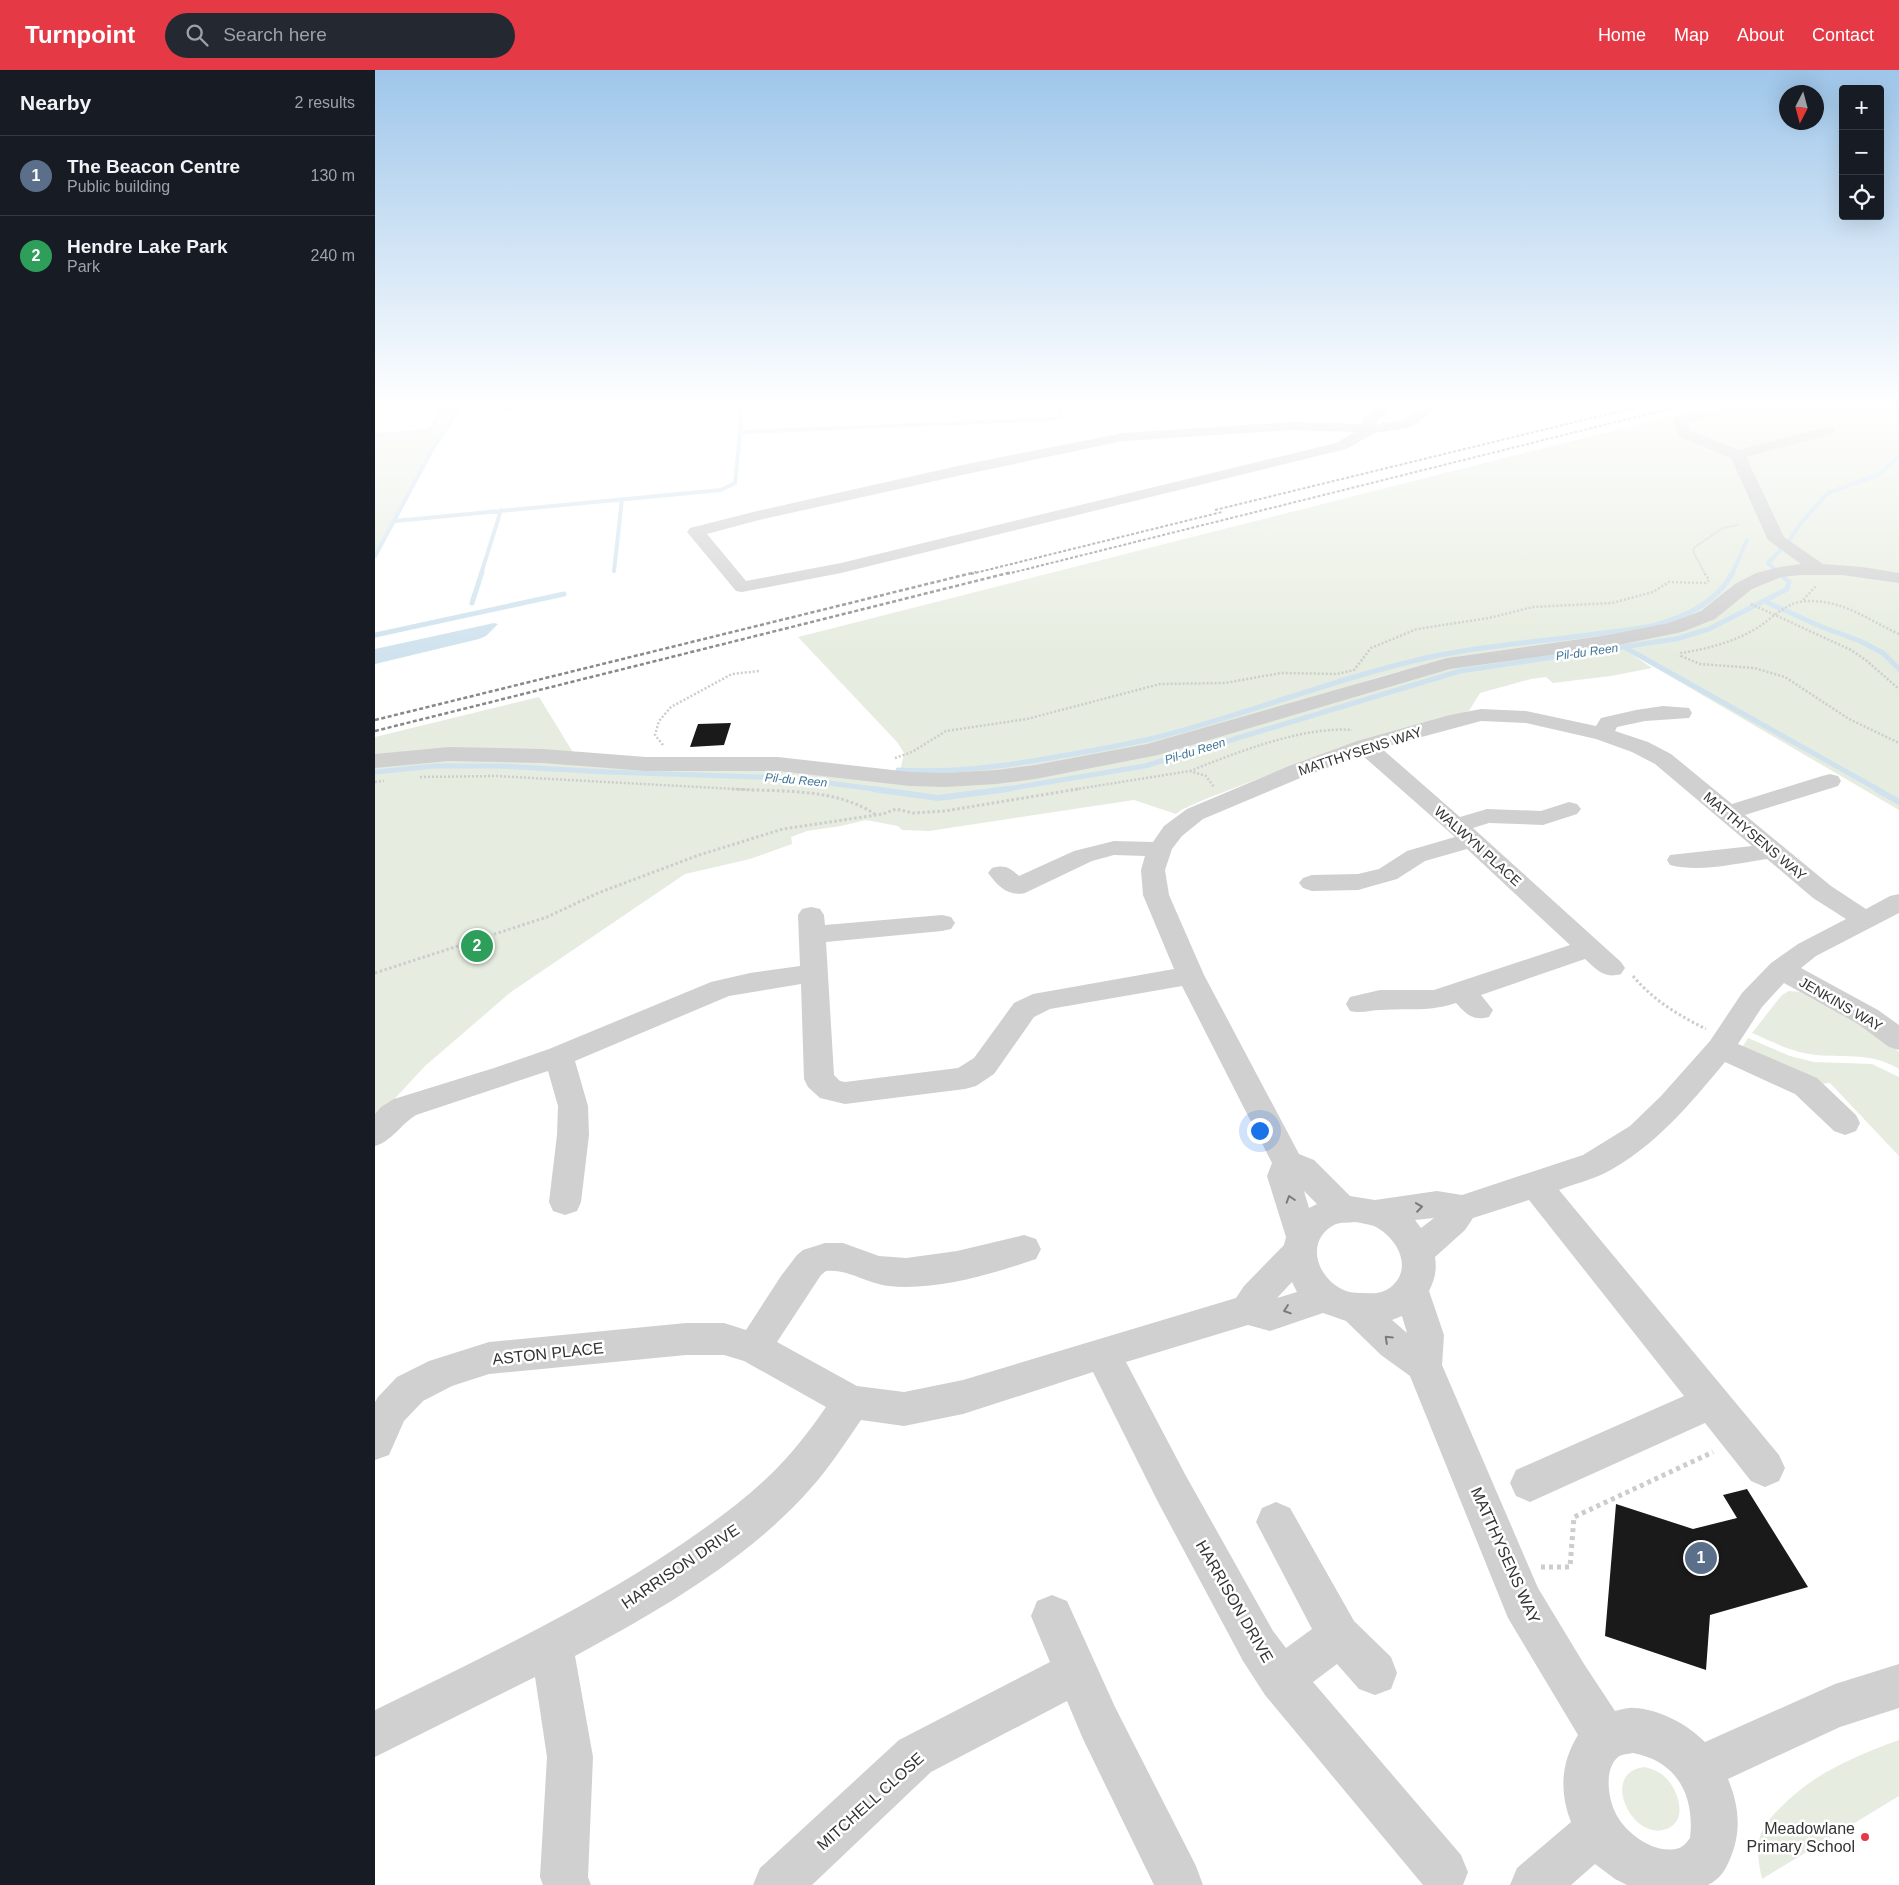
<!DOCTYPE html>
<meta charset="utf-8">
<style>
:root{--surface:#171b24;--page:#242831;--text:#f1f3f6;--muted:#9ea1a6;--line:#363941;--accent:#e63946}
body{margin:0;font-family:Arial,sans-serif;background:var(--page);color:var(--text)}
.controls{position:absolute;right:15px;top:15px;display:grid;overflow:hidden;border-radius:5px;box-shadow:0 5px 20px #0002}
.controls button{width:45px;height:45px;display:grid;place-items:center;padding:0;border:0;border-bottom:1px solid var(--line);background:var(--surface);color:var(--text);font:25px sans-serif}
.compass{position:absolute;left:1404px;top:15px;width:45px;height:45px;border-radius:50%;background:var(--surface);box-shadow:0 5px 20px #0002;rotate:186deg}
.you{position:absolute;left:884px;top:1060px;width:18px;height:18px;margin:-12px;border:4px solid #fff;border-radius:50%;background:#1a73e8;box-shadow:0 0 0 8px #1a73e833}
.badge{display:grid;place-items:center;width:32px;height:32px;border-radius:50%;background:var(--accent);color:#fff;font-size:16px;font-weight:700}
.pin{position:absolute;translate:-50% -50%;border:2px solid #fff;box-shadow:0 1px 5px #0006}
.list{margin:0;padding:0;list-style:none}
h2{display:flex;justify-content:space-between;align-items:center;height:65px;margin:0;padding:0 20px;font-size:21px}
h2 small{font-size:16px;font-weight:400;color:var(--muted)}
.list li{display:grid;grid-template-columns:32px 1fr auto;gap:15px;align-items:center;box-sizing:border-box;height:80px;padding:0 20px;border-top:1px solid var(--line)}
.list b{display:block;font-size:19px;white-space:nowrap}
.list p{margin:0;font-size:16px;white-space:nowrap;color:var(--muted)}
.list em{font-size:16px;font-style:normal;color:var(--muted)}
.icon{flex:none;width:28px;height:28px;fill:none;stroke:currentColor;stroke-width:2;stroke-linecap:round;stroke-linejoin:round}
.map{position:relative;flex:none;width:1524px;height:1815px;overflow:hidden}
header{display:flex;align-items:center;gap:30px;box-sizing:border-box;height:70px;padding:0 25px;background:var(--accent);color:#fff}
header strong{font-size:24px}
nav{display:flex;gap:28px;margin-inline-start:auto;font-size:18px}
.search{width:350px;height:45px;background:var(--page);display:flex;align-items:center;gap:12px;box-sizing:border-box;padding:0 18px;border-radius:28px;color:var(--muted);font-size:19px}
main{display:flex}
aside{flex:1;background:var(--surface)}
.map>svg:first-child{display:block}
.green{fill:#e6ecdf}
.water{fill:#cfe2ee}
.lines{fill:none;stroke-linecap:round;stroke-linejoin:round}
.stream-far2{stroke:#cfe2ee;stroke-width:4}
.stream-far1{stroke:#cfe2ee;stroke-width:5}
.stream{stroke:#cfe2ee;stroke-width:6}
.building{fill:#1a1a1a}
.path-far3{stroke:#cdcdcd;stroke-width:2;stroke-dasharray:1 1;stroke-linecap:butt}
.path-far2{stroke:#cdcdcd;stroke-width:2.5;stroke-dasharray:2 2;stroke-linecap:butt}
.path-far1{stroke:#cdcdcd;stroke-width:3;stroke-dasharray:2.5 2.5;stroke-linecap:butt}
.path{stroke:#cdcdcd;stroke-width:5;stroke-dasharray:4 4;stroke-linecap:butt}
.minor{fill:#d0d0d0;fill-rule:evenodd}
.rail-far1{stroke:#888;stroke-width:2;stroke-dasharray:3 2;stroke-linecap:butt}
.rail{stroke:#888;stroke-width:2.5;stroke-dasharray:4 2.5;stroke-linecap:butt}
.oneway{stroke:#7a7a7a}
.poi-dot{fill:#e63946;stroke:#fff;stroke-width:2}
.labels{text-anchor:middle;stroke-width:5;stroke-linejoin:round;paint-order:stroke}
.far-water-label{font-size:12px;font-style:italic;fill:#3f7597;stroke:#fff}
.street-label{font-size:14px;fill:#333;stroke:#fff}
.near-street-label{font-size:16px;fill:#333;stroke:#fff}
.near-poi-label{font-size:16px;fill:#333;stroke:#fff;text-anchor:end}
</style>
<header>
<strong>Turnpoint</strong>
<div class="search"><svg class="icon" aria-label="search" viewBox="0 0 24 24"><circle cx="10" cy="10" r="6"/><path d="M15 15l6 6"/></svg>Search here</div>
<nav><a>Home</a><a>Map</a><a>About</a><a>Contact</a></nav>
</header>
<main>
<aside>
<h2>Nearby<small>2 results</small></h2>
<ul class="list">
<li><span class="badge" style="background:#5c6f8a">1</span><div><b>The Beacon Centre</b><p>Public building</p></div><em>130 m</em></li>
<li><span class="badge" style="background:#2e9e5b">2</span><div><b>Hendre Lake Park</b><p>Park</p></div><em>240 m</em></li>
</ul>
</aside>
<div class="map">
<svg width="1524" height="1815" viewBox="0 0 1524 1815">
<rect width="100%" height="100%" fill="#fff"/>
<path class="green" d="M70 334H87L57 380 0 486V365L54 361Z
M1342 334H1524V740L1252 581 1277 598 1236 606 1178 613 1171 607 1156 609 1105 623 1094 641 963 678 828 730 806 740 801 744 759 730 554 761 527 760 523 756 491 750 466 756 432 761 416 767 417 774 375 789 310 804 136 922 50 996 0 1050V667L164 627 199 684 376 696 528 711 682 701 1055 600 1226 566 1079 587 1004 607 869 650 733 685 595 706 525 702 529 683 522 672 423 567Z
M1414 921 1425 922 1503 964 1524 982V999C1496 982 1473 988 1442 985 1418 983 1398 972 1377 963L1407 925Z
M1373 968 1415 986 1439 992 1497 994 1524 1007V1086L1455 1013 1445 1014 1365 981Z
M1524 1670V1726L1387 1809C1384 1795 1381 1781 1385 1767 1388 1756 1397 1746 1405 1738 1439 1703 1478 1687 1524 1670Z
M1269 1697C1277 1699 1284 1701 1290 1707 1304 1720 1315 1754 1288 1760 1256 1768 1225 1703 1269 1697Z"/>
<path class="water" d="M119 553 123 554 111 566 104 569 0 594V579Z"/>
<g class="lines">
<path class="stream-far2" d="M365 364 366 334
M0 365 54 361 70 334
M20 451 346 420 360 413 365 364 371 362 677 349 685 346 688 334
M0 486 57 380 87 334
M239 501 247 429
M106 504 126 440
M1357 504 1372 470
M1405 504 1393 493 1414 471 1425 454 1453 423 1505 404 1524 386"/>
<path class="stream-far1" d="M1389 531 1447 557 1485 571 1508 583 1524 599
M97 533 107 502
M0 565 189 524
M1249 577 1504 720
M523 700C575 703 624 697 675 688 714 681 753 675 791 665 880 641 966 607 1055 587 1110 575 1165 572 1220 564 1245 561 1270 559 1293 551 1319 543 1345 527 1358 502
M0 702 60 696H125L232 702 415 708 507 720
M626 720 770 696 1085 601 1301 569 1334 559 1412 519 1414 512 1403 502"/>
<path class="stream" d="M498 719 563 728 633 719
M1501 719 1524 732"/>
</g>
<path class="building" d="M356 653 349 675 315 677 323 654Z
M1372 1419 1433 1517 1335 1545 1331 1600 1230 1566 1241 1434 1318 1459 1362 1448 1348 1425Z"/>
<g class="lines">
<path class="path-far3" d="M1330 504 1318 481 1320 477 1348 458 1363 455"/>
<path class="path-far2" d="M1431 532 1428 530 1441 516
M1376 534 1476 580 1492 591 1524 619
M1524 564C1493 550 1469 530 1431 531 1411 532 1398 548 1382 558 1359 572 1332 579 1306 583V586L1325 594 1379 598 1410 607 1474 649 1524 673
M288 675 280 665 284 651 296 637 357 604 384 601
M520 688 537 682 571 661 652 649 785 614 850 613 906 603 962 604 979 600 996 578 1042 559 1114 548 1158 537 1237 533 1278 522 1294 512 1331 513 1334 510 1329 502
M815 701C860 683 928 656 977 660
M45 707 121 706 379 720
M0 712 9 711
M696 720 815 701 831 706 839 717"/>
<path class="path-far1" d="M357 719C404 722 461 717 501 745
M0 903 172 847 223 823 324 785 408 759 508 744 521 739 538 743 570 741 703 719
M1258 906C1278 930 1303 945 1331 959"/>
<path class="path" d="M1166 1497H1195L1199 1447 1338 1382"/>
<path class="minor" d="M126 334H149L147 337 131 341 126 340 124 337Z
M1008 334H1024L1002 351V354L1029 350 1048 334H1064L1038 357 1000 363 971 379 466 503 367 522 361 521 312 462 315 458 382 441 587 395 748 363 916 352 988 354 987 350 989 347ZM916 360 980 362 961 373 466 493 371 511 332 464 384 450 587 405 748 371Z
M1352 334 1372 335 1370 338 1313 353 1315 360 1363 380 1453 357 1458 358 1460 361 1458 364 1371 387 1409 467 1448 494 1487 497 1524 503V513L1467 505H1425L1406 507 1377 519 1340 549 1307 562 1233 577 1075 599 783 685 660 709 621 714 570 717 535 716 403 701H271L168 693 74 691 0 698V684L74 677 168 679 271 687H403L535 702 570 703 621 700 660 695 772 674 1072 588 1233 565 1294 553 1326 541 1360 514 1381 503 1405 497 1426 494 1393 470 1356 388 1303 366 1298 351 1301 347Z
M1288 636 1314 638 1317 643 1314 648 1270 651 1242 657 1240 661 1273 672 1296 684 1357 734 1447 706 1455 704 1463 706 1466 711 1463 716 1370 745 1456 816 1491 839 1515 826 1524 824V843L1441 886 1426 898 1503 940 1524 955V980L1514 977 1483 954 1409 913 1387 937 1363 974 1442 1008 1481 1045 1485 1053 1481 1061 1470 1065 1459 1061 1420 1024 1350 992C1315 1034 1280 1077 1230 1103 1216 1110 1199 1114 1184 1120L1404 1385 1410 1398 1404 1411 1390 1417 1376 1411 1330 1353 1155 1432 1141 1426 1135 1413 1141 1400 1309 1326 1154 1130 1098 1148 1090 1160 1060 1187C1062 1200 1060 1209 1054 1221L1069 1265 1067 1295 1163 1518 1209 1594 1240 1641C1246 1640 1253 1637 1259 1638 1284 1639 1312 1654 1330 1672L1460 1614 1524 1594V1638L1465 1657 1353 1709C1364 1736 1367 1761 1355 1789 1350 1801 1345 1809 1333 1815H1252L1240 1809 1220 1794 1196 1815H1135L1142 1798 1196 1752C1184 1722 1186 1692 1203 1665L1133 1548 1035 1306 1006 1285 971 1251 948 1243 895 1261 873 1255 751 1292 811 1406 898 1561 911 1578 937 1559 881 1452 887 1438 901 1432 915 1438 979 1551 1016 1587 1022 1603 1016 1619 1000 1625 984 1619 962 1594 938 1612 1086 1785 1093 1802 1088 1815H1048L890 1625 868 1591 783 1432 718 1302 588 1344 529 1356 486 1350C470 1373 455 1397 436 1418 373 1490 283 1541 200 1586L218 1687 213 1807 216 1815H168L165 1807 172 1687 160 1607 0 1687V1640C94 1594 189 1549 278 1493 318 1467 358 1440 393 1407 415 1386 434 1362 451 1337L369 1291 349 1285H311L114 1304 77 1316 48 1331 29 1351 14 1385 0 1390V1332L3 1327 22 1307 54 1291 114 1272 311 1253H349L371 1260 406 1206 422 1185 428 1180 450 1173H468L504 1186 531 1188 582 1181 649 1165 661 1169 666 1179 661 1189C618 1204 560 1221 514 1216 492 1214 474 1199 451 1201L446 1205 402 1272 482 1316 529 1322 588 1310 861 1228 869 1216 909 1175 911 1167 892 1106 897 1093 807 916 675 939 659 947 619 1004 601 1016 590 1019 470 1034 445 1028 433 1017 429 1009 426 914 354 926 200 991 213 1036 214 1065 206 1132 202 1141 190 1145 178 1141 174 1132 182 1065 183 1036 173 1001 41 1045C25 1055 17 1071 0 1076V1044L6 1037 19 1029 119 998 174 979 336 912 375 903 425 896 423 845 427 839 436 837 445 839 449 845 450 855 567 845 576 847 580 853 576 859 567 861 451 872 459 1005 465 1011 470 1012 583 998 599 988 639 933 658 924 799 899 768 825 766 800 770 786 739 785 717 791 650 823C633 827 623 816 613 803L617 798C630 794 635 798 644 806L699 781 739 771 778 772 789 756 812 739 914 696 982 671 1075 645 1106 639 1151 641 1221 656 1226 648 1261 640ZM1106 651 1151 653 1221 669 1257 682 1280 694 1377 776 1295 785 1292 790 1295 795C1326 803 1362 793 1392 789L1438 828 1471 849 1423 874 1396 893 1367 923 1335 971 1286 1026 1255 1056 1208 1085 1087 1125 1062 1121 1000 1130 975 1126 939 1090 924 1084 829 905 794 825 790 800 797 779 807 766 828 749 930 706 987 685 1080 767 1032 781 1004 799 983 804 937 805 928 808 924 813 928 818 937 821 983 820 1022 809 1050 791 1092 779 1195 875 1059 920H1005L975 927 971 934 975 941C987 944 995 940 1006 940 1033 938 1055 942 1081 933 1092 945 1098 951 1114 947L1118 940 1106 925 1210 889C1222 900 1229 909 1246 904L1250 898 1246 892 1098 758 1114 753 1168 755 1202 744 1206 739 1202 734 1194 732 1166 741 1112 739 1085 747 1006 678ZM929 1121 942 1134 934 1138ZM1059 1148 1046 1158 1040 1150ZM980 1152C986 1153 993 1154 999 1156 1022 1167 1039 1198 1016 1217 1008 1223 1000 1224 990 1223 984 1223 977 1223 971 1221 942 1210 928 1170 961 1154 967 1152 974 1153 980 1152ZM917 1212 922 1222 902 1228ZM1027 1246 1032 1263 1017 1250ZM1258 1683C1302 1691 1320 1726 1315 1768 1312 1772 1308 1777 1304 1778 1280 1786 1249 1762 1240 1742 1233 1727 1229 1699 1243 1687 1247 1684 1253 1684 1258 1683Z
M677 1525 692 1531 740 1637 821 1796 828 1815H779L708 1669 692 1631 556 1702 437 1815H378L385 1798 524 1670 675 1592 656 1546 662 1531Z"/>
<path class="rail-far1" d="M840 440 1274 334
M596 504 847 442
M632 504 1313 334"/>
<path class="rail" d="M0 650 601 502
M0 661 637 502"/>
</g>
<defs><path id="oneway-chevron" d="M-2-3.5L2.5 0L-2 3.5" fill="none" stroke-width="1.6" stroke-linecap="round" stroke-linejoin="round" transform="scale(1.25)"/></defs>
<g class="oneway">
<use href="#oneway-chevron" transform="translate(915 1129) rotate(-108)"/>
<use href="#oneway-chevron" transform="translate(1044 1137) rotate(-8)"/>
<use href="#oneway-chevron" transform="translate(912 1240) rotate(161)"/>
<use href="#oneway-chevron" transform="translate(1013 1269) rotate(-137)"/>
</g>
<linearGradient id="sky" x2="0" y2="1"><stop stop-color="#9ec6ea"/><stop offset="0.57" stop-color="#fff"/><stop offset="1" stop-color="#fff" stop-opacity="0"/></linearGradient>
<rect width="1524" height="588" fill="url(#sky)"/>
<circle class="poi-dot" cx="1490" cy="1767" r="5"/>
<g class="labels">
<g class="far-water-label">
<text transform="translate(1212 582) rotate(-8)" y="4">Pil-du Reen</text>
<text transform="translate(820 681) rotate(-17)" y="4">Pil-du Reen</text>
<text transform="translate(421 710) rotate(5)" y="4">Pil-du Reen</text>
</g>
<g class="street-label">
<text transform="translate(985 681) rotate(-18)" y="5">MATTHYSENS WAY</text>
<text transform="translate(1380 766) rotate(40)" y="5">MATTHYSENS WAY</text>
<text transform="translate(1103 776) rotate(42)" y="5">WALWYN PLACE</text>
<text transform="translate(1466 934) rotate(30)" y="5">JENKINS WAY</text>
</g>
<g class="near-street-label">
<text transform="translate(173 1283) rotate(-6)" y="6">ASTON PLACE</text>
<text transform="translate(1131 1485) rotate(66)" y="6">MATTHYSENS WAY</text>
<text transform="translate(305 1496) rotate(-34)" y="6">HARRISON DRIVE</text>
<text transform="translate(860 1531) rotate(60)" y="6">HARRISON DRIVE</text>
<text transform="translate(495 1731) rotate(-42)" y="6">MITCHELL CLOSE</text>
</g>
<g class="near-poi-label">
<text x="1480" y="1764">Meadowlane<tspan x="1480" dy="18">Primary School</tspan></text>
</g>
</g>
</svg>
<div class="controls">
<button>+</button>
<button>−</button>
<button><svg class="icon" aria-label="locate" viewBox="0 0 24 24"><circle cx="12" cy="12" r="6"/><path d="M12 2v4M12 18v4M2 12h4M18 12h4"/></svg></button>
</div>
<svg class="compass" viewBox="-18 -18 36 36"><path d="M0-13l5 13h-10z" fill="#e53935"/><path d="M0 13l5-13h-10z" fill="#9ea1a6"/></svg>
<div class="you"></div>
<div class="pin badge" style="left:1326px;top:1488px;background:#5c6f8a">1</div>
<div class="pin badge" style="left:102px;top:876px;background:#2e9e5b">2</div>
</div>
</main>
